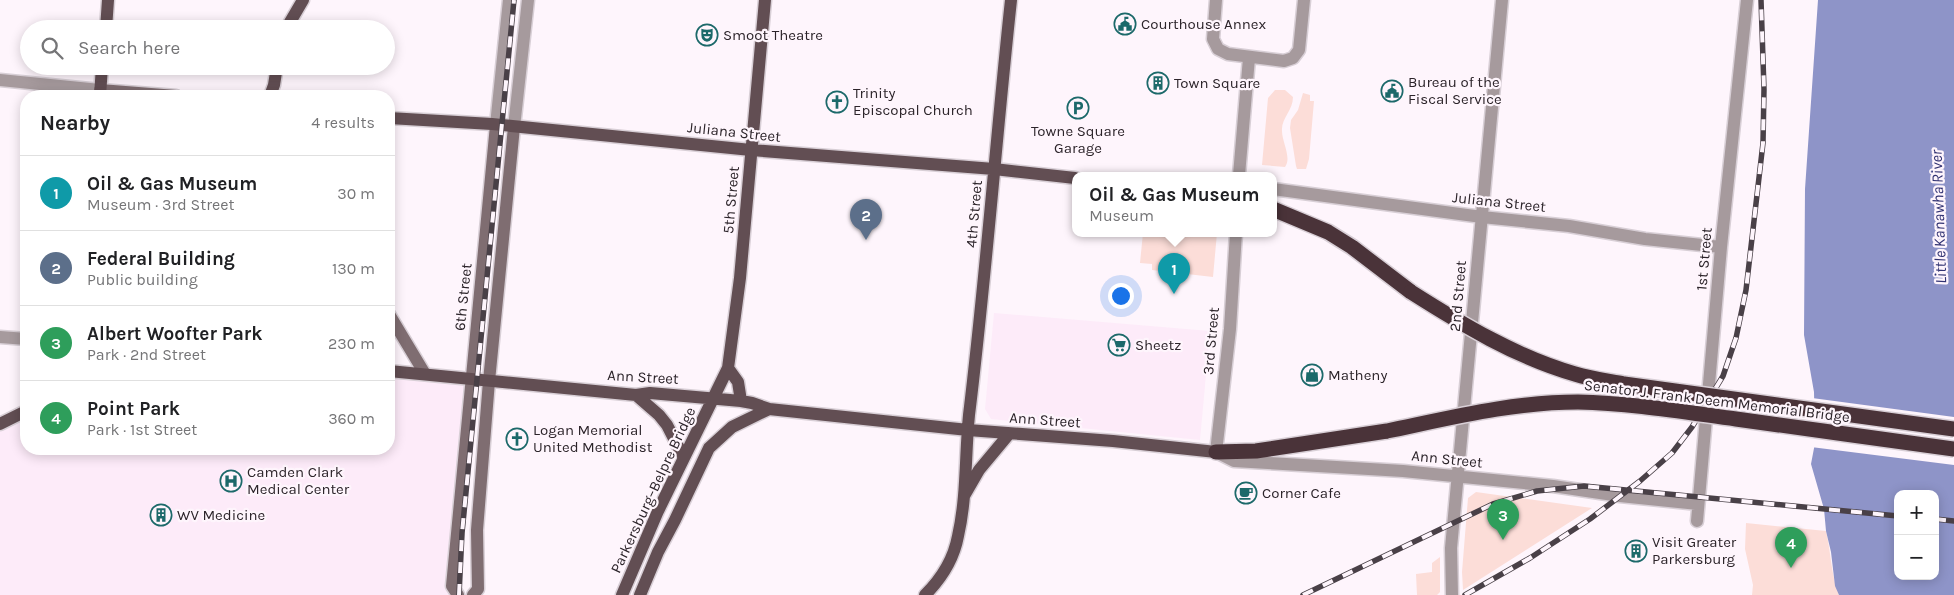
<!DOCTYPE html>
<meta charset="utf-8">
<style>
:root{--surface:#fff;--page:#f6f6f6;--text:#202124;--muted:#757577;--line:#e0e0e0;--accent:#1c696a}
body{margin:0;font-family:Karla,sans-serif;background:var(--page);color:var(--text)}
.controls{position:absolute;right:15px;bottom:15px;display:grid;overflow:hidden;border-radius:10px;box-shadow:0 2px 12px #0003}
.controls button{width:45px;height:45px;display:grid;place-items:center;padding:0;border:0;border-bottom:1px solid var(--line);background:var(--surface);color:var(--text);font:25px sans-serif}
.you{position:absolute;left:1120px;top:295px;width:18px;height:18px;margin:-12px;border:4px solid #fff;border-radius:50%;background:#1a73e8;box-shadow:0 0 0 8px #1a73e833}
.badge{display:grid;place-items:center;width:32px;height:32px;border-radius:50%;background:var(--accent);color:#fff;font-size:16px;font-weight:700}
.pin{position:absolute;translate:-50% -41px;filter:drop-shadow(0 1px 2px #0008)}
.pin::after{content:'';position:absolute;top:26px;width:18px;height:15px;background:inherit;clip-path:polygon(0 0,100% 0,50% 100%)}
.popup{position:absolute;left:1072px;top:172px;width:205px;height:65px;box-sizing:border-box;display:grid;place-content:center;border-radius:10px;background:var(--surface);filter:drop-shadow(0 1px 4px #0005);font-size:16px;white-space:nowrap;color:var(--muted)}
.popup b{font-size:19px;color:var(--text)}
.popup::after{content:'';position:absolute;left:50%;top:100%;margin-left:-10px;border:10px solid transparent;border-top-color:var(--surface)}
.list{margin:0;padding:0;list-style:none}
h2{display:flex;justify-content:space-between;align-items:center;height:65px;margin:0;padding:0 20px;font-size:21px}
h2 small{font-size:16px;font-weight:400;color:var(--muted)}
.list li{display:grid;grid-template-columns:32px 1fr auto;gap:15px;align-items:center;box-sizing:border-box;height:75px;padding:0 20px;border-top:1px solid var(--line)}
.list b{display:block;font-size:19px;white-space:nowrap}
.list p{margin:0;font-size:16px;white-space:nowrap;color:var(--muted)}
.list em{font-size:16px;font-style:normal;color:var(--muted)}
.icon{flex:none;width:28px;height:28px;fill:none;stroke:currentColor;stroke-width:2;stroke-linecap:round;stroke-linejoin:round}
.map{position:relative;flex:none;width:1954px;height:595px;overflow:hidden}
.search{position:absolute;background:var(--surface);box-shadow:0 2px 12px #0003;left:20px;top:20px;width:375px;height:55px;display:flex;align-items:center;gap:12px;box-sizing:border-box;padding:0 18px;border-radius:28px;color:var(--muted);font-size:19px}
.panel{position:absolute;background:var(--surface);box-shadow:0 2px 12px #0003;left:20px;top:90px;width:375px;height:365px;border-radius:20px}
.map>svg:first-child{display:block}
.built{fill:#fdebf9}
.green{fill:#fcddd8}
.water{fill:#8e94c8;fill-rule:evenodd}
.pier{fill:#fef5fc}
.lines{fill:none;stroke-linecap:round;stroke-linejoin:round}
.street-casing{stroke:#d8cfd6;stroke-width:15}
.secondary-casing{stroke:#d8cfd6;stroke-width:15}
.primary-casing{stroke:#d8cfd6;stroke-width:15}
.highway-casing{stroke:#d8cfd6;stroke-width:18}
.street{stroke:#a69a9d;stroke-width:12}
.secondary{stroke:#7f6d71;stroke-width:12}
.primary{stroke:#624e53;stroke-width:12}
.highway{stroke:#4a3339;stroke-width:15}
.rail-casing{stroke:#494047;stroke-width:5.5}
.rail{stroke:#fef5fc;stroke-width:4;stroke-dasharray:11;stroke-linecap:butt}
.highway-bridge-casing{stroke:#d8cfd6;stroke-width:18;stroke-linecap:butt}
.highway-bridge{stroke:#4a3339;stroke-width:15}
.labels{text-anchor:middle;stroke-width:4.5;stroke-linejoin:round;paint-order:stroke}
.poi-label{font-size:15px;fill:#2c242a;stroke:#fef5fc;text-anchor:start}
.street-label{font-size:15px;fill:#2c242a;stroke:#fef5fc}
.water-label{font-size:16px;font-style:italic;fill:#313272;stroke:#fef5fc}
</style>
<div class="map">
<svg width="1954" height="595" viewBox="0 0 1954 595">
<rect width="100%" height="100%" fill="#fef5fc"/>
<path class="built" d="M994 313 1210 331 1200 440 991 419 985 409Z
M389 371 471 379 461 486 458 595H0V424L26 411V449H389Z"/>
<path class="green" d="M1275 90H1285L1293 97C1293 111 1281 118 1282 131 1282 142 1292 158 1285 167L1262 165 1268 98Z
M1303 93 1310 95V101H1314L1309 159 1306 169H1297L1296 166 1290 128 1291 120 1298 110Z
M1143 233H1217L1213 277 1152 270V264L1140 263Z
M1476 492 1592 508 1463 590 1462 572 1468 498Z
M1746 523 1826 531C1831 552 1831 575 1839 595H1752L1753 585 1745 549Z
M1440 557V592L1437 595H1417L1416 574 1432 572V563Z"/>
<path class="water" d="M1818 0H1954V595H1839L1835 586 1831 552 1826 531 1824 509 1811 464 1815 443 1814 392 1804 335 1805 189ZM1898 494H1935V576H1898Z"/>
<path class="pier" d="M1812 398 1954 417V465L1811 447Z"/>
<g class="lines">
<g class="street-casing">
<path id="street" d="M1216 0 1213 39 1218 49 1228 54 1284 61 1293 58 1299 50 1304 0
M0 80 100 90
M496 125 509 0
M514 127 528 0
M1239 175 1249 58
M1273 189 1482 217 1569 226 1645 239 1721 247
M1236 233 1230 329 1216 452 1234 461 1403 471 1553 486 1620 496 1698 504
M0 337 26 339
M1697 521 1721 247 1747 0
M1452 595 1451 548 1502 0"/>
</g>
<g class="secondary-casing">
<path id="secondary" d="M100 90 176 96
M389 314 425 374
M458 595 452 586 496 125
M473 595 478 589 477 530 489 381 514 127"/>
</g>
<g class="primary-casing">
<path id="primary" d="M106 29 108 0
M286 29 303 0
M100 96 102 66
M270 96 274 85 277 66
M389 118 492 124 751 150 994 169 1075 178
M728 368 738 382 741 401
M389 371 636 395 650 393 741 401 752 403 769 409 968 430 1113 441 1216 452
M636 395 659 415 667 425 684 458
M0 424 26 411
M964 496 979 470 1009 434
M622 595 658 511 728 368 740 278 765 0
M640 595 658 552 675 520 709 448 732 427 769 409
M925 595C941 579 954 558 958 536 967 497 965 455 969 415 986 277 996 138 1011 0"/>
</g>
<g class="highway-casing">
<path id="highway" d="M1273 209 1328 232 1352 247 1411 292
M1216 452 1256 451 1387 431"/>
</g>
<use href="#street" class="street"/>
<use href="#secondary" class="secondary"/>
<use href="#primary" class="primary"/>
<use href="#highway" class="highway"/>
<g class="rail-casing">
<path id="rail" d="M1935 519 1954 521
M459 595 462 533 514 0
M1303 595 1493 504 1537 491 1584 486 1898 516
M1465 595 1530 558 1590 519 1640 481 1672 453 1692 427 1723 376 1736 338 1746 290 1763 143 1764 89 1761 0"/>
</g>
<use href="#rail" class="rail"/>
<g class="highway-bridge-casing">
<path id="highway-bridge" d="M1411 292C1463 325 1516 357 1575 374 1591 379 1608 381 1624 384L1954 429
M1387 431C1450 418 1513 402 1578 402 1631 403 1684 412 1736 419 1809 429 1881 439 1954 449"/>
</g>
<use href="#highway-bridge" class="highway-bridge"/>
</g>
<defs>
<g id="civic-ring" transform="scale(1.125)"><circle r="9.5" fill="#fef5fc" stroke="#1c696a" stroke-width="1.5"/><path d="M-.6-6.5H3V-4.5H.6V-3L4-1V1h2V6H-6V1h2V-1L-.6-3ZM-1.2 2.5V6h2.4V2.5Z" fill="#1c696a"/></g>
<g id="theatre-ring" transform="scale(1.125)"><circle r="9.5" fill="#fef5fc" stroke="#1c696a" stroke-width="1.5"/><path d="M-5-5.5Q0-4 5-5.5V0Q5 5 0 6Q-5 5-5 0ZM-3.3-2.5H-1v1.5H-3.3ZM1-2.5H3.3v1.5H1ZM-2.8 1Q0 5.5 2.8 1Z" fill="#1c696a"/></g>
<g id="building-ring" transform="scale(1.125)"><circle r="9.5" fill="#fef5fc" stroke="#1c696a" stroke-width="1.5"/><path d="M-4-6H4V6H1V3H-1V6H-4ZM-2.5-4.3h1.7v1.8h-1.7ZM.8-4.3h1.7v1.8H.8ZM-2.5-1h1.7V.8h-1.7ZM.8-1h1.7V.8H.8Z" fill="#1c696a"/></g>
<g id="church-ring" transform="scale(1.125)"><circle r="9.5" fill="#fef5fc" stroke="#1c696a" stroke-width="1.5"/><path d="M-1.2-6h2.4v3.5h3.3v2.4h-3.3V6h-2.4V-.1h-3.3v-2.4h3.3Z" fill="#1c696a"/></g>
<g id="parking-ring" transform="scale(1.125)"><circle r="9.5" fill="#fef5fc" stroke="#1c696a" stroke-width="1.5"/><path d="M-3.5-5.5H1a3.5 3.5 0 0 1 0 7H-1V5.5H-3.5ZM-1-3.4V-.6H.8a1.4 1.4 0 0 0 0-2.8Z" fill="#1c696a"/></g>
<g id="supermarket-ring" transform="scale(1.125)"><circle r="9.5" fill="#fef5fc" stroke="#1c696a" stroke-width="1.5"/><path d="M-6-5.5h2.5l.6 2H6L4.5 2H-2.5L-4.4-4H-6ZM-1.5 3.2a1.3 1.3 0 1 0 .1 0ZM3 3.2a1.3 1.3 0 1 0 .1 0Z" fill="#1c696a"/></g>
<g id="shop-ring" transform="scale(1.125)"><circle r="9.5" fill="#fef5fc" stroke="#1c696a" stroke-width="1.5"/><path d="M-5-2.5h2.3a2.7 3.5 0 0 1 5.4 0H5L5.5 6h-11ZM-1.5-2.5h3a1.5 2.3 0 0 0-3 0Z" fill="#1c696a"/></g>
<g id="hospital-ring" transform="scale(1.125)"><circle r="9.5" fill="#fef5fc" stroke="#1c696a" stroke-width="1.5"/><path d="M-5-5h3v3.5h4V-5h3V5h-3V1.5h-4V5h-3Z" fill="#1c696a"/></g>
<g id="cafe-ring" transform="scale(1.125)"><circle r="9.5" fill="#fef5fc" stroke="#1c696a" stroke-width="1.5"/><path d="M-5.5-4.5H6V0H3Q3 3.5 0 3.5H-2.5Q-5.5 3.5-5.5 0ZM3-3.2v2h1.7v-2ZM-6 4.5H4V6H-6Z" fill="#1c696a"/></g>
</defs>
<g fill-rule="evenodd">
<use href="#civic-ring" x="1125" y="24"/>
<use href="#theatre-ring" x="707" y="35"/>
<use href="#building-ring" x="1158" y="83"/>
<use href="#civic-ring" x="1392" y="91"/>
<use href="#church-ring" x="837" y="102"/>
<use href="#parking-ring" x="1078" y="108"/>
<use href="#supermarket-ring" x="1119" y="345"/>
<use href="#shop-ring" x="1312" y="375"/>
<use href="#church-ring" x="517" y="439"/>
<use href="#hospital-ring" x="231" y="481"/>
<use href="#cafe-ring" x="1246" y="493"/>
<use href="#building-ring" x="161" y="515"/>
<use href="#building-ring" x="1636" y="551"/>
</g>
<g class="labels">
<g class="poi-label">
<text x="1141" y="29">Courthouse Annex</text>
<text x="723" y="40">Smoot Theatre</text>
<text x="1408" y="87">Bureau of the<tspan x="1408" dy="17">Fiscal Service</tspan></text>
<text x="1174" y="88">Town Square</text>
<text x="853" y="98">Trinity<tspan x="853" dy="17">Episcopal Church</tspan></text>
<text x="1078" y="136" text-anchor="middle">Towne Square<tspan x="1078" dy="17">Garage</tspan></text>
<text x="1135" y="350">Sheetz</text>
<text x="1328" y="380">Matheny</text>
<text x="533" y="435">Logan Memorial<tspan x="533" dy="17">United Methodist</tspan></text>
<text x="247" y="477">Camden Clark<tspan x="247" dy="17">Medical Center</tspan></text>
<text x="1262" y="498">Corner Cafe</text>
<text x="177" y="520">WV Medicine</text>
<text x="1652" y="547">Visit Greater<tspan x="1652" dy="17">Parkersburg</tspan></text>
</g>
<g class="street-label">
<text transform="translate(734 132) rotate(6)" y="5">Juliana Street</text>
<text transform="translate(731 200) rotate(-85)" y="5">5th Street</text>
<text transform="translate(1499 202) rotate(6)" y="5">Juliana Street</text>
<text transform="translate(974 214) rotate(-85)" y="5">4th Street</text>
<text transform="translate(1704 259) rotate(-85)" y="5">1st Street</text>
<text transform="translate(1458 296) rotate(-85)" y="5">2nd Street</text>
<text transform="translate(463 297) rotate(-84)" y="5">6th Street</text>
<text transform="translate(1211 341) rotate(-85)" y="5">3rd Street</text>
<text transform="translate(643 377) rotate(3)" y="5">Ann Street</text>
<text transform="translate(1717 401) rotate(7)" y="5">Senator J. Frank Deem Memorial Bridge</text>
<text transform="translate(1045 420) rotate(4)" y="5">Ann Street</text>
<text transform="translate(1447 459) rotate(6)" y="5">Ann Street</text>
<text transform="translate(653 490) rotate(-65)" y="5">Parkersburg–Belpre Bridge</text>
</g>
<g class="water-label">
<text transform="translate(1938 217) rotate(-92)" y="6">Little Kanawha River</text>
</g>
</g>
</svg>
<div class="controls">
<button>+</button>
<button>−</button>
</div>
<div class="you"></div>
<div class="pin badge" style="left:1174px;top:294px;background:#0f9aa8">1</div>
<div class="popup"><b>Oil &amp; Gas Museum</b>Museum</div>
<div class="pin badge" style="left:866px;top:240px;background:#5c6f8a">2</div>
<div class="pin badge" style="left:1503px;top:540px;background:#2e9e5b">3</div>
<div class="pin badge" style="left:1791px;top:568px;background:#2e9e5b">4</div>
<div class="search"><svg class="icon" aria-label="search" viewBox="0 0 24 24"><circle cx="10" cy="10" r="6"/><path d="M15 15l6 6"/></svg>Search here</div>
<section class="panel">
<h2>Nearby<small>4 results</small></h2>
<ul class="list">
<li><span class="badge" style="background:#0f9aa8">1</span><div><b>Oil &amp; Gas Museum</b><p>Museum · 3rd Street</p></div><em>30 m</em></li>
<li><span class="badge" style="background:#5c6f8a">2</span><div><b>Federal Building</b><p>Public building</p></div><em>130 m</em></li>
<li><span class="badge" style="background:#2e9e5b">3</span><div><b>Albert Woofter Park</b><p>Park · 2nd Street</p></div><em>230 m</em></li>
<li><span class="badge" style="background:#2e9e5b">4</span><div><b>Point Park</b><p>Park · 1st Street</p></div><em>360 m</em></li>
</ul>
</section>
</div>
